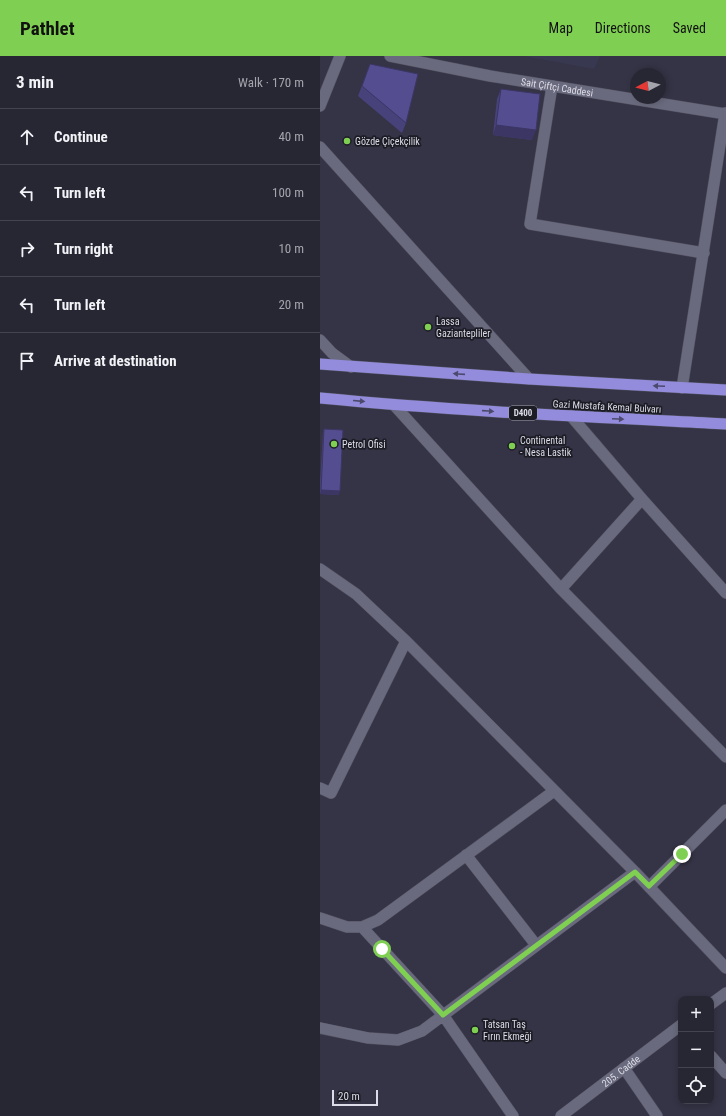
<!DOCTYPE html>
<meta charset="utf-8">
<style>
:root{--surface:#272734;--page:#333340;--text:#f1f3f6;--muted:#a4a5ac;--line:#43444f;--accent:#7fd052}
body{margin:0;font-family:"Roboto Condensed",sans-serif;background:var(--page);color:var(--text)}
.controls{position:absolute;right:12px;bottom:12px;display:grid;overflow:hidden;border-radius:8px;box-shadow:0 2px 6px #0003}
.controls button{width:36px;height:36px;display:grid;place-items:center;padding:0;border:0;border-bottom:1px solid var(--line);background:var(--surface);color:var(--text);font:20px sans-serif}
.compass{position:absolute;left:310px;top:12px;width:36px;height:36px;border-radius:50%;background:var(--surface);box-shadow:0 2px 6px #0003;rotate:263deg}
.scale{position:absolute;left:12px;bottom:10px;width:46px;box-sizing:border-box;padding-left:4px;border:2px solid #dcdce8;border-top:0;font-size:11px;line-height:14px;white-space:nowrap;color:#dcdce8;-webkit-text-stroke:3px #1c1c25;paint-order:stroke}
.stop{position:absolute;width:12px;height:12px;margin:-9px;border:3px solid #7fd052;border-radius:50%;background:#fff}
.stop.end{background:#7fd052;border-color:#fff;box-shadow:0 1px 4px #0008}
.list{margin:0;padding:0;list-style:none}
h2{display:flex;justify-content:space-between;align-items:center;height:52px;margin:0;padding:0 16px;font-size:17px}
h2 small{font-size:13px;font-weight:400;color:var(--muted)}
.list li{display:grid;grid-template-columns:26px 1fr auto;gap:12px;align-items:center;box-sizing:border-box;height:56px;padding:0 16px;border-top:1px solid var(--line)}
.list b{display:block;font-size:15px;white-space:nowrap}
.list em{font-size:13px;font-style:normal;color:var(--muted)}
.icon{flex:none;width:22px;height:22px;fill:none;stroke:currentColor;stroke-width:2;stroke-linecap:round;stroke-linejoin:round}
.map{position:relative;flex:none;width:406px;height:1060px;overflow:hidden}
header{display:flex;align-items:center;gap:24px;box-sizing:border-box;height:56px;padding:0 20px;background:var(--accent);color:#111}
header strong{font-size:19px}
nav{display:flex;gap:22px;margin-inline-start:auto;font-size:14px}
main{display:flex}
aside{flex:1;background:var(--surface)}
.map>svg:first-child{display:block}
.built{fill:#393851}
.lines{fill:none;stroke-linecap:round;stroke-linejoin:round}
.pedestrian-casing{stroke:#525161;stroke-width:12}
.minor-casing{stroke:#525161;stroke-width:12}
.tertiary-casing{stroke:#525161;stroke-width:12}
.trunk-casing{stroke:#525161;stroke-width:12}
.pedestrian{stroke:#6a6a7e;stroke-width:11}
.minor{stroke:#6a6a7e;stroke-width:11}
.tertiary{stroke:#6a6a7e;stroke-width:11}
.trunk{stroke:#938cdc;stroke-width:11}
.wall{fill:#48427b}
.shaded-wall{fill:#3b3664}
.building{fill:#544d8f;stroke:#3b3664}
.oneway{fill:#4c496e}
.route{stroke:#7fd052;stroke-width:5}
.poi-dot{fill:#7fd052;stroke:#1c1c25;stroke-width:1.5}
.labels{text-anchor:middle;stroke-width:3.5;stroke-linejoin:round;paint-order:stroke}
.shield{fill:#1c1c25;stroke:#a2a2ae;stroke-width:1}
.shield-label{font-size:9px;font-weight:bold;fill:#dcdce8}
.street-label{font-size:10px;fill:#dcdce8;stroke:#1c1c25}
.poi-label{font-size:10px;fill:#dcdce8;stroke:#1c1c25;text-anchor:start}
</style>
<header>
<strong>Pathlet</strong>
<nav><a>Map</a><a>Directions</a><a>Saved</a></nav>
</header>
<main>
<aside>
<h2>3 min<small>Walk · 170 m</small></h2>
<ul class="list">
<li><svg class="icon" aria-label="ahead" viewBox="0 0 24 24"><path d="M12 20V5M6 11l6-6 6 6"/></svg><div><b>Continue</b></div><em>40 m</em></li>
<li><svg class="icon" aria-label="left" viewBox="0 0 24 24"><path d="M17 20v-9H6M10 6l-5 5 5 5"/></svg><div><b>Turn left</b></div><em>100 m</em></li>
<li><svg class="icon" aria-label="right" viewBox="0 0 24 24"><path d="M7 20v-9h11M14 6l5 5-5 5"/></svg><div><b>Turn right</b></div><em>10 m</em></li>
<li><svg class="icon" aria-label="left" viewBox="0 0 24 24"><path d="M17 20v-9H6M10 6l-5 5 5 5"/></svg><div><b>Turn left</b></div><em>20 m</em></li>
<li><svg class="icon" aria-label="arrive" viewBox="0 0 24 24"><path d="M6 21V4h12l-3 4 3 4H6"/></svg><div><b>Arrive at destination</b></div></li>
</ul>
</aside>
<div class="map">
<svg width="406" height="1060" viewBox="0 0 406 1060">
<rect width="100%" height="100%" fill="#343446"/>
<path class="built" d="M204 0H280L274 13Z"/>
<g class="lines">
<g class="pedestrian-casing">
<path id="pedestrian" d="M251 360 275 388"/>
</g>
<g class="minor-casing">
<path id="minor" d="M232 30 210 168 384 197
M0 91 209 323
M362 332 405 57
M74 349 241 533 406 701
M275 388 322 443 406 537
M0 513 36 538 86 585 315 816 406 912
M241 533 322 443
M0 732 11 737 86 585
M146 799 216 889
M329 831 406 754
M0 862 27 871H42L58 864 234 735
M42 871 123 959 193 1060
M0 972 48 982 78 984 102 975 315 816
M391 1000 406 1017
M304 1012 337 1060"/>
</g>
<g class="tertiary-casing">
<g id="tertiary">
<path id="s1" d="M70 0 170 20 406 58"/>
<path d="M0 50 20 0"/>
<path d="M0 284 12 297 31 311"/>
<path d="M391 948 406 937"/>
<path id="s2" d="M241 1060 361 969"/>
</g>
</g>
<g class="trunk-casing">
<path id="trunk" d="M0 308 209 323 406 334
M0 342C135 355 271 361 406 368"/>
</g>
<use href="#pedestrian" class="pedestrian"/>
<use href="#minor" class="minor"/>
<use href="#tertiary" class="tertiary"/>
<use href="#trunk" class="trunk"/>
</g>
<path class="wall" d="M50 8 86 67 82 77 38 40Z
M181 33 212 84 173 79 177 43Z
M4 373 19 439 0 438V426L3 377Z"/>
<path class="shaded-wall" d="M176 69 216 74 212 84 173 79Z
M1 434 20 435 19 439 0 438Z"/>
<path class="building" d="M50 8 98 18 86 67 42 30Z
M181 33 220 38 216 74 176 69Z
M4 373 23 374 20 435 1 434Z"/>
<defs><path id="oneway-solid" d="M-6-.8H1V-3.2L6.5 0L1 3.2V.8H-6Z"/></defs>
<g class="oneway">
<use href="#oneway-solid" transform="translate(139 318) rotate(-176)"/>
<use href="#oneway-solid" transform="translate(339 330) rotate(-177)"/>
<use href="#oneway-solid" transform="translate(39 345) rotate(5)"/>
<use href="#oneway-solid" transform="translate(168 355) rotate(4)"/>
<use href="#oneway-solid" transform="translate(298 363) rotate(3)"/>
</g>
<g class="lines">
<path class="route" d="M62 893 123 959 315 816 329 830 362 798"/>
</g>
<g class="poi-dot">
<circle cx="27" cy="85" r="4"/>
<circle cx="108" cy="271" r="4"/>
<circle cx="14" cy="388" r="4"/>
<circle cx="192" cy="390" r="4"/>
<circle cx="155" cy="974" r="4"/>
</g>
<g class="labels">
<rect class="shield" x="189" y="350" width="28" height="14" rx="3"/>
<g class="shield-label">
<text x="203" y="360">D400</text>
</g>
<g class="street-label">
<text dy="4" stroke="none"><textPath href="#s1" startOffset="170">Sait Çiftçi Caddesi</textPath></text>
<text transform="translate(287 350) rotate(3)" y="4">Gazi Mustafa Kemal Bulvarı</text>
<text dy="4" stroke="none"><textPath href="#s2" startOffset="75">205. Cadde</textPath></text>
</g>
<g class="poi-label">
<text x="35" y="89">Gözde Çiçekçilik</text>
<text x="116" y="269">Lassa<tspan x="116" dy="12">Gaziantepliler</tspan></text>
<text x="200" y="388">Continental<tspan x="200" dy="12">- Nesa Lastik</tspan></text>
<text x="22" y="392">Petrol Ofisi</text>
<text x="163" y="972">Tatsan Taş<tspan x="163" dy="12">Fırın Ekmeği</tspan></text>
</g>
</g>
</svg>
<div class="controls">
<button>+</button>
<button>−</button>
<button><svg class="icon" aria-label="locate" viewBox="0 0 24 24"><circle cx="12" cy="12" r="6"/><path d="M12 2v4M12 18v4M2 12h4M18 12h4"/></svg></button>
</div>
<svg class="compass" viewBox="-18 -18 36 36"><path d="M0-13l5 13h-10z" fill="#e53935"/><path d="M0 13l5-13h-10z" fill="#a4a5ac"/></svg>
<div class="scale">20 m</div>
<div class="stop" style="left:62px;top:893px"></div>
<div class="stop end" style="left:362px;top:798px"></div>
</div>
</main>
